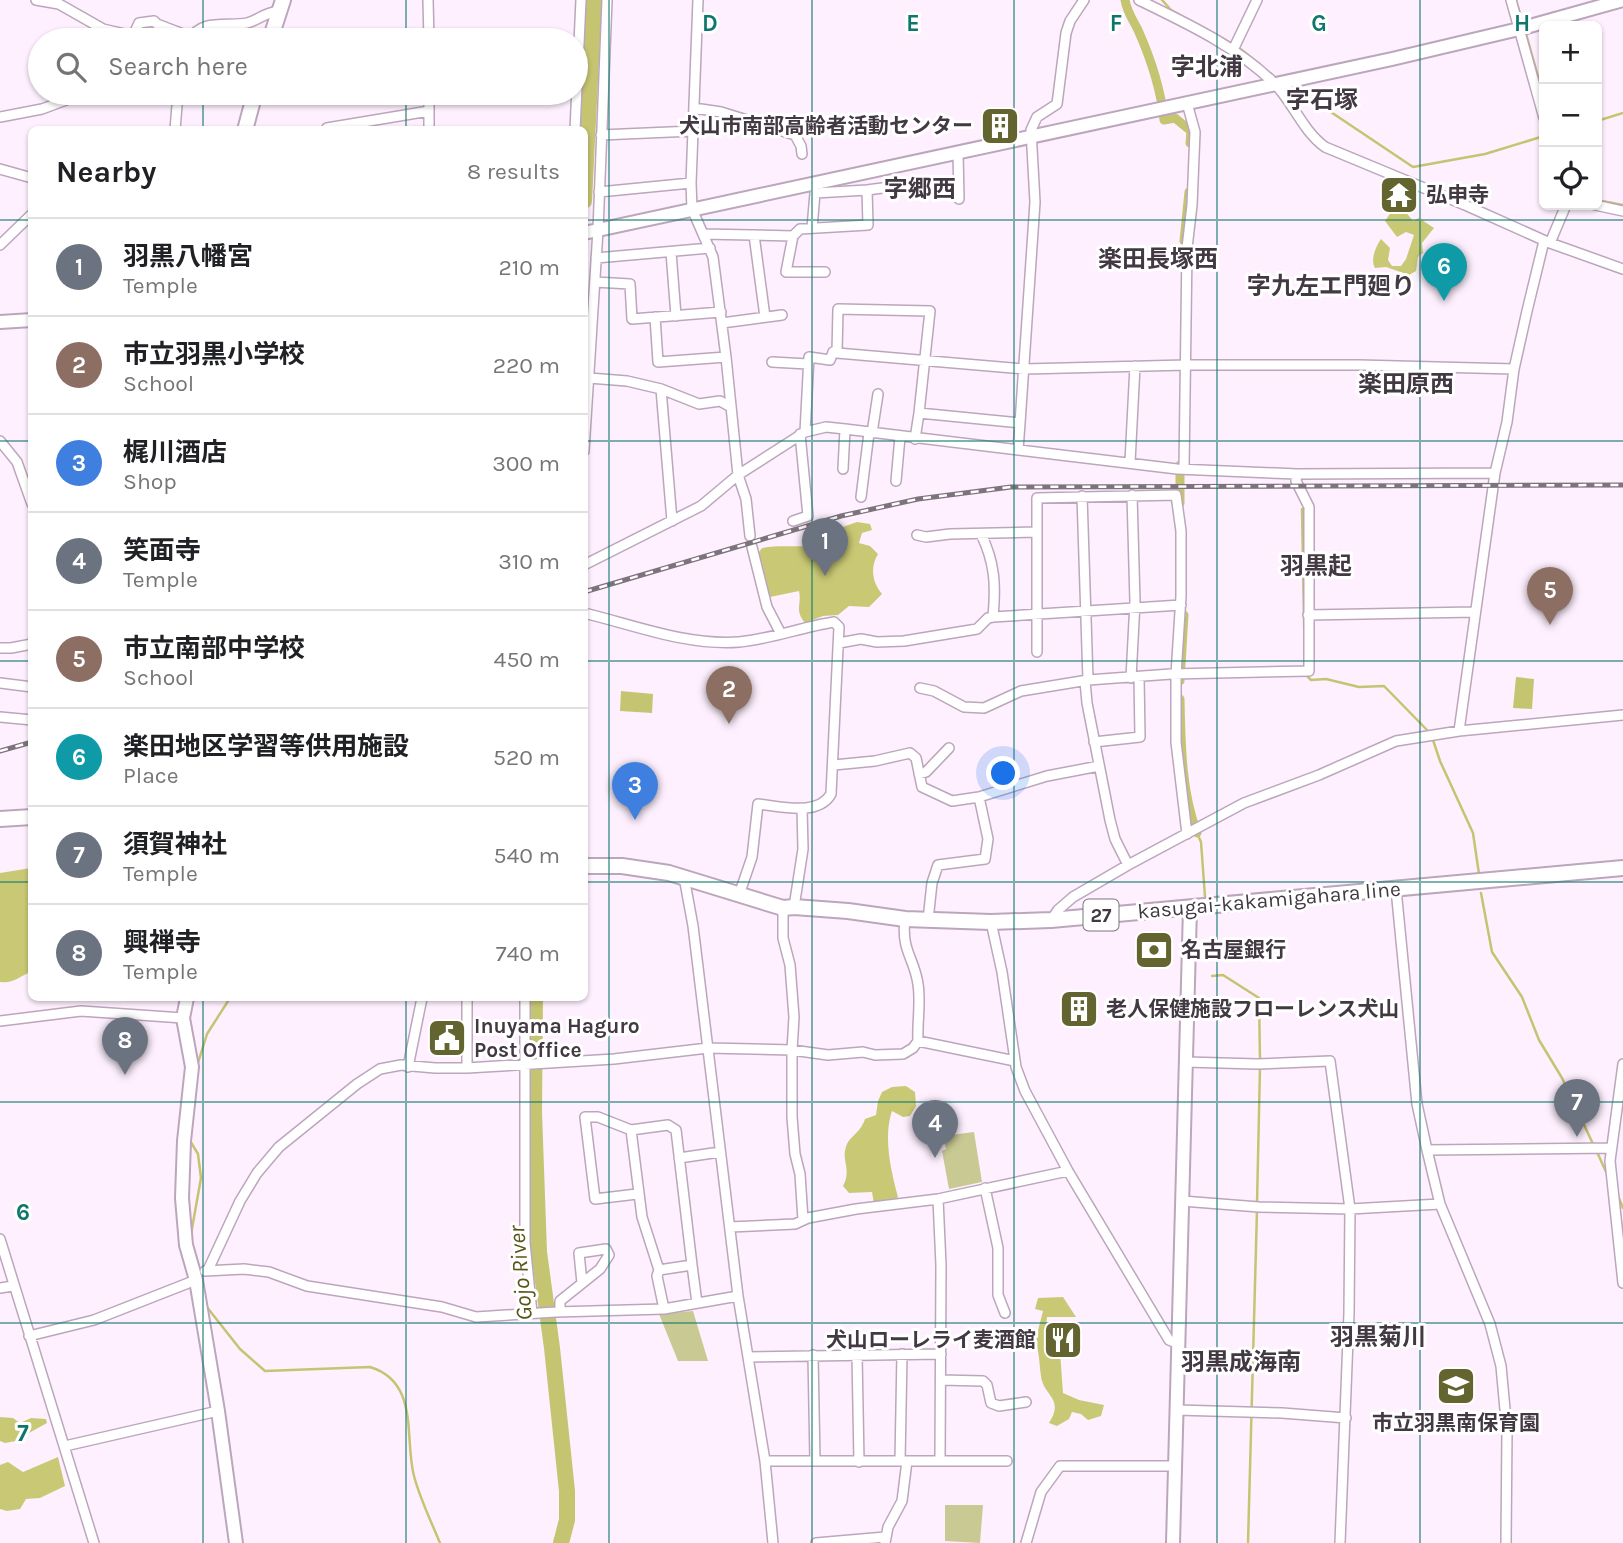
<!DOCTYPE html>
<meta charset="utf-8">
<style>
:root{--surface:#fff;--page:#f2f2f2;--text:#202124;--muted:#757577;--line:#e0e0e0;--accent:#646431}
body{margin:0;font-family:Karla,"Noto Sans JP",sans-serif;background:var(--page);color:var(--text)}
.controls{position:absolute;right:21px;top:21px;display:grid;overflow:hidden;border-radius:10px;box-shadow:0 2px 5px #0004}
.controls button{width:63px;height:63px;display:grid;place-items:center;padding:0;border:0;border-bottom:2px solid var(--line);background:var(--surface);color:var(--text);font:35px sans-serif}
.you{position:absolute;left:1004px;top:774px;width:24px;height:24px;margin:-18px;border:5px solid #fff;border-radius:50%;background:#1a73e8;box-shadow:0 0 0 10px #1a73e833}
.badge{display:grid;place-items:center;width:46px;height:46px;border-radius:50%;background:var(--accent);color:#fff;font-size:23px;font-weight:700}
.pin{position:absolute;translate:-50% -58px;filter:drop-shadow(0 2px 4px #0008)}
.pin::after{content:'';position:absolute;top:37px;width:24px;height:21px;background:inherit;clip-path:polygon(0 0,100% 0,50% 100%)}
.list{margin:0;padding:0;list-style:none}
h2{display:flex;justify-content:space-between;align-items:center;height:91px;margin:0;padding:0 28px;font-size:30px}
h2 small{font-size:23px;font-weight:400;color:var(--muted)}
.list li{display:grid;grid-template-columns:46px 1fr auto;gap:21px;align-items:center;box-sizing:border-box;height:98px;padding:0 28px;border-top:2px solid var(--line)}
.list b{display:block;font-size:26px;white-space:nowrap}
.list p{margin:0;font-size:23px;white-space:nowrap;color:var(--muted)}
.list em{font-size:23px;font-style:normal;color:var(--muted)}
.icon{flex:none;width:38px;height:38px;fill:none;stroke:currentColor;stroke-width:2;stroke-linecap:round;stroke-linejoin:round}
.map{position:relative;flex:none;width:1623px;height:1543px;overflow:hidden}
.search{position:absolute;background:var(--surface);box-shadow:0 2px 5px #0004;left:28px;top:28px;width:560px;height:77px;display:flex;align-items:center;gap:18px;box-sizing:border-box;padding:0 24px;border-radius:38px;color:var(--muted);font-size:26px}
.panel{position:absolute;background:var(--surface);box-shadow:0 2px 5px #0004;left:28px;top:126px;width:560px;height:875px;border-radius:10px}
.map>svg:first-child{display:block}
.green{fill:#c9c994}
.forest{fill:#c9c975}
.water{fill:#c5c471}
.lines{fill:none;stroke-linecap:round;stroke-linejoin:round}
.stream{stroke:#c5c471;stroke-width:2.5}
.canal{stroke:#c5c471;stroke-width:9}
.river{stroke:#c5c471;stroke-width:16}
.street-casing{stroke:#bca6bc;stroke-width:12}
.secondary-casing{stroke:#bca6bc;stroke-width:16}
.primary-casing{stroke:#bca6bc;stroke-width:18}
.street{stroke:#fff;stroke-width:9}
.secondary{stroke:#fff;stroke-width:12}
.primary{stroke:#fff;stroke-width:14}
.rail-casing{stroke:#7d737d;stroke-width:5}
.rail{stroke:#fff;stroke-width:2.5;stroke-dasharray:8;stroke-linecap:butt}
.grid{fill:none;stroke:#0f766e;stroke-width:2;stroke-opacity:0.55}
.labels{text-anchor:middle;stroke-width:6;stroke-linejoin:round;paint-order:stroke}
.shield{fill:#fff;stroke:#7b747b;stroke-width:2}
.shield-label{font-size:19px;font-weight:bold;fill:#423942}
.poi-label{font-size:21px;font-weight:bold;fill:#423942;stroke:#fff;text-anchor:start}
.street-label{font-size:21px;fill:#423942;stroke:#fff}
.water-label{font-size:23px;font-style:italic;fill:#575618;stroke:#fff}
.quarter-label{font-size:24px;font-weight:bold;fill:#423942;stroke:#fff}
.grid-label{font-size:23px;text-anchor:middle;font-weight:bold;fill:#0f766e;stroke:#fff;stroke-width:6;stroke-linejoin:round;paint-order:stroke}
</style>
<div class="map">
<svg width="1623" height="1543" viewBox="0 0 1623 1543">
<rect width="100%" height="100%" fill="#fef0fe"/>
<path class="green" d="M974 1132 982 1182 949 1189 942 1151 946 1149 943 1136Z
M693 1311 708 1361H678L659 1314Z
M945 1505H983L980 1543 945 1541Z"/>
<path class="forest" d="M1395 206 1404 210 1413 221 1419 218 1434 228 1422 243 1423 253 1418 257 1416 271 1409 275 1386 267 1375 268C1370 260 1376 246 1381 239L1390 248 1388 260 1392 266H1401L1406 259 1414 235 1406 232 1397 237 1385 221Z
M857 522 870 524 872 530 862 533 859 543 870 546 878 554C870 567 872 582 882 594L869 607 849 606 838 615 823 616 805 623C794 609 802 605 799 591L770 597 763 581 756 556 762 548C779 545 790 547 806 546L814 533 834 530Z
M31 868V972C20 976 13 984 0 982V873Z
M906 1086 915 1092 916 1106 910 1116 903 1117 892 1111C883 1137 891 1171 898 1197L892 1203 874 1204 872 1192 849 1193 843 1186C852 1169 841 1161 846 1147 849 1136 860 1134 865 1119L876 1115 878 1101 882 1092 892 1087Z
M1063 1297 1076 1317H1047L1044 1348 1060 1351 1063 1393 1079 1400 1104 1405 1101 1416 1088 1420 1081 1414 1072 1412 1069 1419 1057 1426 1049 1423C1065 1398 1043 1396 1041 1376 1039 1363 1040 1354 1035 1342L1043 1311 1035 1309 1038 1298Z
M0 1417 13 1418 20 1423 31 1418 46 1419 47 1423 29 1433 20 1432 16 1441 5 1443 0 1441Z
M58 1457 65 1486 40 1498 26 1499 20 1509 7 1511 0 1509V1465L8 1462 23 1472Z"/>
<path class="water" d="M1516 677 1534 679 1532 709 1513 708Z
M621 691 653 694 652 713 620 711Z"/>
<g class="lines">
<path class="stream" d="M1162 0 1171 10 1233 44
M1516 0 1523 24
M1525 30 1544 98
M1238 47 1258 63
M1265 70 1277 79
M1292 86 1413 167 1485 154 1544 136
M1597 121 1623 113
M1597 200 1623 205
M1302 509 1305 674 1311 680 1326 679 1359 687 1384 686 1429 732
M1432 737 1440 761 1473 833 1479 874
M1197 833 1201 842 1205 897
M1481 893 1492 952 1522 997 1539 1040 1562 1078 1594 1146
M1212 976 1223 975 1259 998 1260 1060
M197 1066 207 1034 230 998
M189 1139 198 1154 201 1178 191 1234
M1597 1152 1607 1174
M1618 1196 1623 1208
M1257 1204 1260 1067
M206 1306 240 1349 265 1371 370 1367C420 1382 404 1439 414 1476 420 1499 431 1521 440 1543
M1248 1543 1257 1210"/>
<path class="canal" d="M1125 0C1127 12 1133 20 1138 30 1150 57 1161 90 1164 120L1175 118 1191 131 1190 143
M1184 241 1189 192
M1180 503V465
M1180 681 1184 615
M1180 699C1181 743 1181 791 1197 833"/>
<path class="river" d="M584 201 594 0
M535 998 534 1112 539 1252 552 1348 567 1491V1520L561 1543"/>
<g class="street-casing">
<path id="street" d="M36 0 59 4 103 29 133 36 139 23 154 21 157 24 191 37
M428 0 429 40
M698 0 691 183 692 209 713 257 726 357 738 475 746 499 750 536
M1139 0C1186 23 1236 46 1274 83 1293 102 1302 130 1325 147L1465 205 1550 243 1623 269
M1511 0 1544 118
M190 40C201 18 228 27 247 23 259 20 263 13 279 11
M1233 50 1257 0
M429 93V130
M694 108 721 112 795 135 801 146 802 154
M0 117 42 109 85 93
M175 130 178 93
M327 130V128L429 111
M575 130 581 0
M601 135 693 131
M958 152 959 199
M0 169 32 178
M599 192 691 183
M1595 205 1623 211
M812 228 815 193 867 190
M703 234 793 236 800 229 868 225 867 190 890 187
M754 235 765 317
M793 236 786 272H825
M1550 243 1566 205
M0 245 32 214
M671 252 676 316
M596 258 710 248
M595 282 630 284 632 319 721 312
M655 317 658 362 726 357
M722 323 782 315
M837 353 1024 369 1187 365H1359L1514 369
M772 362 808 364
M589 378 627 381 661 389 699 404 720 401 731 407
M661 389 672 521
M805 432 809 357 830 360 833 352 837 353 838 309 930 311 919 413
M872 433 878 394
M915 439 919 413 1020 423 1035 202 1031 130 1037 117 1057 104 1066 33 1070 21 1084 0
M0 441 17 462 32 504
M1018 450 1020 423
M584 451 598 230 607 0
M1130 462 1135 366
M843 469 845 429
M1184 469 1187 248 1192 205 1195 132 1187 103
M896 481 900 437
M1082 496 1088 680
M861 497 869 433
M793 521 808 516 800 434
M981 534C995 563 996 585 993 617
M917 535 926 537 950 534 1036 532
M752 547 767 607 780 632
M584 565 701 506 738 475 805 432 826 427 845 429 1177 469 1297 474 1495 473
M584 613C634 625 687 646 739 642 771 639 802 627 834 622L839 627 831 794C818 817 779 806 758 804L752 857 739 895
M1308 615 1475 612
M839 643 861 639 877 642 904 641 977 629 988 618 993 617 1181 605
M0 648H11L32 644
M1037 652V498L1176 495 1181 531V596L1176 675V742L1187 834
M1131 678 1135 602 1132 495
M1085 681 1087 703 1110 820 1115 839 1128 865
M0 683 32 687
M920 688 934 691 964 707 984 708 1021 691 1088 680 1171 674 1309 671V507L1296 481 1297 474
M0 717 32 720
M1459 731 1495 473 1507 422 1514 369 1527 311 1544 241
M1094 742 1140 737 1139 677
M834 765 875 761 910 753 916 758 922 787 952 801 979 797 1047 776 1099 766
M919 774 926 772 949 748
M684 877 693 926 738 1296 765 1461 773 1543
M1396 889 1417 1104 1427 1150 1440 1204 1490 1324 1501 1366 1507 1431 1506 1543
M794 907 803 849 802 808
M783 908V938L790 965 794 1017 792 1050V1117L795 1154 800 1174 803 1220
M905 919C901 951 914 957 918 984 921 1003 917 1022 918 1041
M928 920 932 883 938 865 985 859 988 839 979 797
M1051 920 1058 910 1073 897 1128 865 1244 803 1319 775 1396 741 1459 731 1623 715
M991 922 1002 972 1016 1067 1025 1091 1068 1171 1169 1340 1179 1344
M467 998V1068
M525 998V1243L532 1313
M0 1021 81 1011 183 1018
M1186 1062 1257 1064 1330 1061 1350 1209 1349 1313 1340 1543
M1623 1064 1610 1161 1623 1283
M408 1067 422 998
M631 1130 668 1125 676 1130 692 1265 659 1270 642 1217 631 1130 598 1117H585L595 1199 637 1194
M1427 1150 1610 1148
M679 1158 720 1152
M985 1188 998 1248V1295L1005 1313
M938 1199 941 1265 940 1460
M1182 1201 1259 1207 1350 1209 1440 1204
M730 1227 795 1224 808 1218 856 1209 938 1199 1068 1171
M0 1239 94 1543
M692 1265 697 1303
M208 1270 240 1201 257 1173 279 1147 357 1084 380 1069 401 1065 435 1068H467L614 1059 708 1048 792 1050 828 1055 863 1052 875 1055 903 1054 913 1048 918 1041 1015 1061
M659 1270 657 1276 664 1309
M205 1271 244 1269 269 1272 307 1286 442 1307 476 1317 556 1312 664 1309 738 1296
M0 1288 13 1286
M560 1312V1301L600 1269 609 1255 606 1249 579 1253 582 1283
M29 1336 94 1320 196 1280
M813 1355 815 1461
M857 1355 859 1462
M748 1357 941 1354
M941 1380 983 1381 987 1385 991 1403 999 1406 1026 1402
M1177 1410 1282 1413 1346 1418
M65 1446 218 1411
M765 1461H1007
M900 1461 902 1354
M816 1543 885 1537
M885 1543 888 1527 902 1501 907 1461
M1026 1543 1041 1492 1060 1466H1175"/>
</g>
<g class="secondary-casing">
<path id="secondary" d="M584 233 1392 59 1519 29 1623 0
M0 322 32 320
M187 998 183 1018 192 1067 184 1141 182 1198 186 1245 196 1280 218 1411 236 1543
M1173 1543 1190 908"/>
</g>
<g class="primary-casing">
<path id="primary" d="M270 40 283 0
M245 130 255 93
M0 819 32 817
M584 866H622L669 873 783 908 794 907 848 911 905 919 991 922 1051 920 1623 868"/>
</g>
<use href="#street" class="street"/>
<use href="#secondary" class="secondary"/>
<use href="#primary" class="primary"/>
<g class="rail-casing">
<path id="rail" d="M584 592 841 516 918 499 1011 487 1623 485
M0 751 32 742"/>
</g>
<use href="#rail" class="rail"/>
</g>
<path class="grid" d="M203 0V40M406 0V40M609 0V1543M812 0V1543M1014 0V1543M1217 0V1543M1420 0V1543M203 93V130M406 93V130M0 220H32M584 220H1623M0 441H32M584 441H1623M0 661H32M584 661H1623M0 882H32M584 882H1623M203 998V1543M406 998V1543M0 1102H1623M0 1323H1623"/>
<defs>
<g id="building-square" transform="scale(2.0125)"><rect x="-9" y="-9" width="18" height="18" rx="4" fill="#646431" stroke="#fff"/><path d="M-4-6H4V6H1V3H-1V6H-4ZM-2.5-4.3h1.7v1.8h-1.7ZM.8-4.3h1.7v1.8H.8ZM-2.5-1h1.7V.8h-1.7ZM.8-1h1.7V.8H.8Z" fill="#fff"/></g>
<g id="temple-square" transform="scale(2.0125)"><rect x="-9" y="-9" width="18" height="18" rx="4" fill="#646431" stroke="#fff"/><path d="M0-6L5-2H3V0L6.5 2.5H4V6H1.5V3h-3V6H-4V2.5H-6.5L-3 0V-2H-5Z" fill="#fff"/></g>
<g id="bank-square" transform="scale(2.0125)"><rect x="-9" y="-9" width="18" height="18" rx="4" fill="#646431" stroke="#fff"/><path d="M-6-4H6V4H-6ZM0-2.3a2.3 2.3 0 1 0 0 4.6a2.3 2.3 0 1 0 0-4.6Z" fill="#fff"/></g>
<g id="civic-square" transform="scale(2.0125)"><rect x="-9" y="-9" width="18" height="18" rx="4" fill="#646431" stroke="#fff"/><path d="M-.6-6.5H3V-4.5H.6V-3L4-1V1h2V6H-6V1h2V-1L-.6-3ZM-1.2 2.5V6h2.4V2.5Z" fill="#fff"/></g>
<g id="restaurant-square" transform="scale(2.0125)"><rect x="-9" y="-9" width="18" height="18" rx="4" fill="#646431" stroke="#fff"/><path d="M-5-6h1v4h1v-4h1v4h1v-4h1v5L-1.5 .5V6h-2V.5L-5-1ZM5-6V6H3V1.5H1.5Q1.5-4 5-6Z" fill="#fff"/></g>
<g id="school-square" transform="scale(2.0125)"><rect x="-9" y="-9" width="18" height="18" rx="4" fill="#646431" stroke="#fff"/><path d="M0-5L7-2L0 1L-7-2ZM-4 1L0 2.5L4 1V4Q0 6-4 4Z" fill="#fff"/></g>
</defs>
<g fill-rule="evenodd">
<use href="#building-square" x="1000" y="126"/>
<use href="#temple-square" x="1399" y="195"/>
<use href="#bank-square" x="1154" y="950"/>
<use href="#building-square" x="1079" y="1009"/>
<use href="#civic-square" x="447" y="1038"/>
<use href="#restaurant-square" x="1063" y="1340"/>
<use href="#school-square" x="1456" y="1386"/>
</g>
<g class="labels">
<rect class="shield" x="1083.5" y="899.5" width="35" height="31" rx="5"/>
<g class="shield-label">
<text x="1101" y="922">27</text>
</g>
<g class="poi-label">
<text x="973" y="133" text-anchor="end">犬山市南部高齢者活動センター</text>
<text x="1426" y="202">弘申寺</text>
<text x="1181" y="957">名古屋銀行</text>
<text x="1106" y="1016">老人保健施設フローレンス犬山</text>
<text x="474" y="1033">Inuyama Haguro<tspan x="474" dy="24">Post Office</tspan></text>
<text x="1036" y="1347" text-anchor="end">犬山ローレライ麦酒館</text>
<text x="1456" y="1430" text-anchor="middle">市立羽黒南保育園</text>
</g>
<g class="street-label">
<text transform="translate(1269 900) rotate(-5)" y="7">kasugai-kakamigahara line</text>
</g>
<g class="water-label">
<text transform="translate(520 1273) rotate(-95)" y="8">Gojo River</text>
</g>
<g class="quarter-label">
<text x="1207" y="75">字北浦</text>
<text x="1322" y="108">字石塚</text>
<text x="920" y="197">字郷西</text>
<text x="1158" y="267">楽田長塚西</text>
<text x="1331" y="294">字九左エ門廻り</text>
<text x="1406" y="392">楽田原西</text>
<text x="1316" y="574">羽黒起</text>
<text x="1378" y="1345">羽黒菊川</text>
<text x="1241" y="1370">羽黒成海南</text>
</g>
</g>
<g class="grid-label">
<text x="710" y="31">D</text>
<text x="913" y="31">E</text>
<text x="1116" y="31">F</text>
<text x="1319" y="31">G</text>
<text x="1522" y="31">H</text>
<text x="23" y="1220">6</text>
<text x="23" y="1441">7</text>
</g>
</svg>
<div class="controls">
<button>+</button>
<button>−</button>
<button><svg class="icon" aria-label="locate" viewBox="0 0 24 24"><circle cx="12" cy="12" r="6"/><path d="M12 2v4M12 18v4M2 12h4M18 12h4"/></svg></button>
</div>
<div class="you"></div>
<div class="pin badge" style="left:825px;top:576px;background:#6b7280">1</div>
<div class="pin badge" style="left:729px;top:724px;background:#8d6e63">2</div>
<div class="pin badge" style="left:635px;top:820px;background:#3f7fe0">3</div>
<div class="pin badge" style="left:935px;top:1158px;background:#6b7280">4</div>
<div class="pin badge" style="left:1550px;top:625px;background:#8d6e63">5</div>
<div class="pin badge" style="left:1444px;top:301px;background:#0f9aa8">6</div>
<div class="pin badge" style="left:1577px;top:1137px;background:#6b7280">7</div>
<div class="pin badge" style="left:125px;top:1075px;background:#6b7280">8</div>
<div class="search"><svg class="icon" aria-label="search" viewBox="0 0 24 24"><circle cx="10" cy="10" r="6"/><path d="M15 15l6 6"/></svg>Search here</div>
<section class="panel">
<h2>Nearby<small>8 results</small></h2>
<ul class="list">
<li><span class="badge" style="background:#6b7280">1</span><div><b>羽黒八幡宮</b><p>Temple</p></div><em>210 m</em></li>
<li><span class="badge" style="background:#8d6e63">2</span><div><b>市立羽黒小学校</b><p>School</p></div><em>220 m</em></li>
<li><span class="badge" style="background:#3f7fe0">3</span><div><b>梶川酒店</b><p>Shop</p></div><em>300 m</em></li>
<li><span class="badge" style="background:#6b7280">4</span><div><b>笑面寺</b><p>Temple</p></div><em>310 m</em></li>
<li><span class="badge" style="background:#8d6e63">5</span><div><b>市立南部中学校</b><p>School</p></div><em>450 m</em></li>
<li><span class="badge" style="background:#0f9aa8">6</span><div><b>楽田地区学習等供用施設</b><p>Place</p></div><em>520 m</em></li>
<li><span class="badge" style="background:#6b7280">7</span><div><b>須賀神社</b><p>Temple</p></div><em>540 m</em></li>
<li><span class="badge" style="background:#6b7280">8</span><div><b>興禅寺</b><p>Temple</p></div><em>740 m</em></li>
</ul>
</section>
</div>
